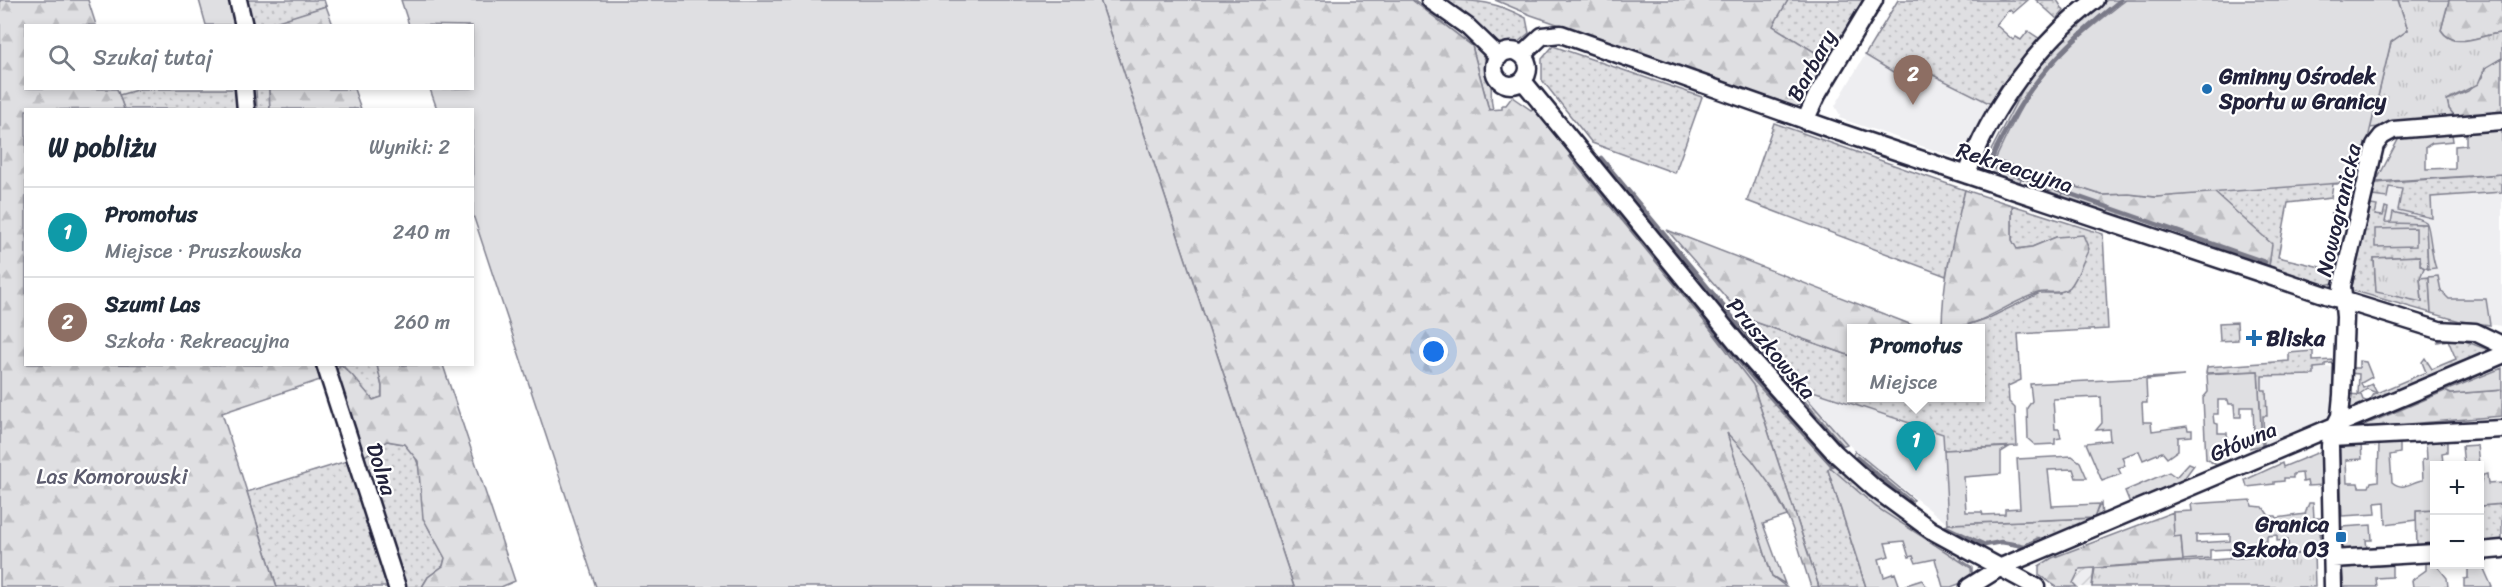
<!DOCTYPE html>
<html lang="pl">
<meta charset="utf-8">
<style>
:root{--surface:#fff;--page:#f2f2f3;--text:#1f2937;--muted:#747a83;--line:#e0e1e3;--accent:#1f6fb2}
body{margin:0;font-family:Sriracha,sans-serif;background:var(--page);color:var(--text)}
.controls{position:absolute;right:18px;bottom:18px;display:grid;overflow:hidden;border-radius:0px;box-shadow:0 3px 9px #0003}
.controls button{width:54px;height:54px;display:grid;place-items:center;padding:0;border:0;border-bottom:2px solid var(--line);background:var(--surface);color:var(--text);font:30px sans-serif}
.you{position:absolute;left:1434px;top:352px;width:21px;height:21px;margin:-15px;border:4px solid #fff;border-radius:50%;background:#1a73e8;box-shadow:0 0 0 9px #1a73e833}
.badge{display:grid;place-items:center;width:39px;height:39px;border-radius:50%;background:var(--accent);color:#fff;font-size:20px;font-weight:700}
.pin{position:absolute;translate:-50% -50px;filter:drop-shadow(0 2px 3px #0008)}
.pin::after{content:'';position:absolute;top:32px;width:21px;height:18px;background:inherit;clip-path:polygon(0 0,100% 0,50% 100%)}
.popup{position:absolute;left:1847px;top:324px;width:138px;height:78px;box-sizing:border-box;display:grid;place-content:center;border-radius:0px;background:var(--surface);filter:drop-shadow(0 2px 4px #0005);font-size:20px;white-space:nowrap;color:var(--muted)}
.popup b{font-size:22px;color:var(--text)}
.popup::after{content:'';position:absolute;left:50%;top:100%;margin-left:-12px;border:12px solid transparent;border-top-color:var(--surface)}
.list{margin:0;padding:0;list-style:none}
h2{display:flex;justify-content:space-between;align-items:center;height:78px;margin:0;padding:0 24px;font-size:26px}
h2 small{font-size:20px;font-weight:400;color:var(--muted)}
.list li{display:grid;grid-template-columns:39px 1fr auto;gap:18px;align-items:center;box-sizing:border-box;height:90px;padding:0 24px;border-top:2px solid var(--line)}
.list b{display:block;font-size:22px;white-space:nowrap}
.list p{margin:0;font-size:20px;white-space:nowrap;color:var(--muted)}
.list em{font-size:20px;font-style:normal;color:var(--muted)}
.icon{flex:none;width:33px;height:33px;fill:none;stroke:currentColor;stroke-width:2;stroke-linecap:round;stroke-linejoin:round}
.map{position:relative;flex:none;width:2502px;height:587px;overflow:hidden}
.search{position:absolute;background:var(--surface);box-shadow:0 3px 9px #0003;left:24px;top:24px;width:450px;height:66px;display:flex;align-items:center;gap:15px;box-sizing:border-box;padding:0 21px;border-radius:0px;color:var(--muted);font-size:22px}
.panel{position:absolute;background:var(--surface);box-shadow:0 3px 9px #0003;left:24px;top:108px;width:450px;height:258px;border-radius:0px}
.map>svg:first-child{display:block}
.built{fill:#eeeef1}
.industrial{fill:url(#industrial-furrows)}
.grass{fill:url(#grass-dots);stroke:#80808e;stroke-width:1.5}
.forest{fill:url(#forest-firs);stroke:#80808e;stroke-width:1.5}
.park{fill:url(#park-tufts);stroke:#80808e;stroke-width:1.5}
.garden{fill:#dfdfe2;stroke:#80808e;stroke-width:1.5;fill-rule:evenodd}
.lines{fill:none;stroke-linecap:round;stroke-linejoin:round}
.stream{stroke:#7a7a88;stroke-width:4.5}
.minor-casing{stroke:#22223b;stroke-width:21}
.minor{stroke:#fff;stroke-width:16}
.poi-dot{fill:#1f6fb2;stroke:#fff;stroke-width:2}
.labels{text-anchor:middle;stroke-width:4.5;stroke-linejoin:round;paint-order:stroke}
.street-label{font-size:22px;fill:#22223b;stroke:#fff}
.poi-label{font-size:22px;font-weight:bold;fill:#22223b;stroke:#fff;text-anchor:start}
.park-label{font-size:22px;fill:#5b5b6d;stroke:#fff}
</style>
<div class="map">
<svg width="2502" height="587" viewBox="0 0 2502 587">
<defs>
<pattern id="industrial-furrows" width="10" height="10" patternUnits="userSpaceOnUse" patternTransform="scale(1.5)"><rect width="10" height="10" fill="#eeeef1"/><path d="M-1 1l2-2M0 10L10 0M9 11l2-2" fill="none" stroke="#ccccd0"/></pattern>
<pattern id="grass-dots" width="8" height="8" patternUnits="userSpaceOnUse" patternTransform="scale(1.5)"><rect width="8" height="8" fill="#dfdfe2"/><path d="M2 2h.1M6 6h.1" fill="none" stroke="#bfbfc3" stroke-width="1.8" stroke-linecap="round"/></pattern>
<pattern id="forest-firs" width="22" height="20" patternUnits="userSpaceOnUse" patternTransform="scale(1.5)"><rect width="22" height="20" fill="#dfdfe2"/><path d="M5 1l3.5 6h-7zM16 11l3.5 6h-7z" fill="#bfbfc3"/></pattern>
<pattern id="park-tufts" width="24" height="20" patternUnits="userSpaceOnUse" patternTransform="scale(1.5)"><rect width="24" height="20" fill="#dfdfe2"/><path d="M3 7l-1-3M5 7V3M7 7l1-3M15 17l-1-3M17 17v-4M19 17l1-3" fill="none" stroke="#bfbfc3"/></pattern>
</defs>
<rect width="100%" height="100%" fill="#fff"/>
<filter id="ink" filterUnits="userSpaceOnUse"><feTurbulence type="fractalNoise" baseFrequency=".0167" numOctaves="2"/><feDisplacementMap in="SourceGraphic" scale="12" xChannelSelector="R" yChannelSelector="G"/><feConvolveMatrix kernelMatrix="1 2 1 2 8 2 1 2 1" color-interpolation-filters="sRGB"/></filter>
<g filter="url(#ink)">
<path class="built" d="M1865 55 1921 88 1926 72 1991 104 1968 151 1954 157 1839 118 1840 115 1835 106Z
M2502 174V326L2460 321 2351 290 2376 183Z
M2338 367 2336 414 2262 445 2258 371Z
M1793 385 1943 434 1948 524 1855 451Z"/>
<path class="industrial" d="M2095 568 2091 587H2080L2073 583 2080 569Z"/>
<path class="grass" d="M244 0H324L326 6 269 25H252Z
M1412 0 1416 1 1447 23 1453 24C1474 44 1487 51 1491 81 1492 91 1490 99 1493 109L1489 110 1472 46Z
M1445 0C1478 0 1496 2 1526 18L1529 33 1517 43 1505 45 1496 42Z
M1788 0H1865L1829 61 1772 26Z
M1898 0H2028L2013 13 2009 9 1996 25 2013 40 2016 37 2021 40 2028 31 2040 39 2000 87 1991 104 1927 72 1921 89 1865 55Z
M2036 0H2057L2064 11 2057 19Z
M2107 0H2135L2333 183 2338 184H2333L2331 198 2288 203 2278 257 2329 269 2341 217 2331 213 2339 209 2343 217 2332 269 2341 271 2338 282 2325 285 2269 266 2270 259 2068 184 2062 196 2032 185 2034 179 2022 175 2020 182 1983 170 1982 160H1986L2026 83 2069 33Z
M1553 46 1702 97 1675 173 1592 143 1542 80V59Z
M140 89H239L240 109H124L119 95Z
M256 89H269L270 109H257Z
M1774 123 1965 190 1946 276 1747 201Z
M2502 174V192L2431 197 2432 218 2398 210 2402 189 2389 187 2387 198 2373 196 2376 183Z
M2012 205 2103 234 2108 329 2018 334 2021 380 2008 386 2009 402 2015 408 2017 446 1944 450 1943 434 1795 385 1847 444 1839 447 1787 390 1793 384 1744 318 1851 356 1852 398H1980V328H1959L1991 317 2040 293H2060L2056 237 2032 247 2016 249 2012 240Z
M2371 205 2377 206 2375 215 2383 216 2385 207 2388 208 2385 222 2426 224 2428 269 2420 266V256L2374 258 2376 291 2422 302 2420 278 2429 277 2431 313 2351 290Z
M1688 291 1781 404 1963 557 1961 560 1972 567V579L1876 507 1830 468 1828 470 1866 587H1819L1753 385 1683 295Z
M2237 322 2238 340 2220 341 2219 323Z
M2452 336 2491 351 2351 412 2348 409V394L2361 395 2363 400 2369 402 2374 394 2426 372 2422 362 2425 358 2432 369 2456 359 2448 340 2438 342 2441 337Z
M2313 351V361L2334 360 2335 367 2332 363 2325 364V367L2314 368V375L2262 376V390H2266L2267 416H2263L2264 444 2262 445 2258 371 2206 373 2207 367 2289 361V353Z
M334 365H377L382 387V397L373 400 345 368 340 365 336 370Z
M387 441 404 444C429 463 417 495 427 524 431 536 441 546 445 558L443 566 428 577 422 587H406L363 457Z
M1855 451 1914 500 1907 504 1851 459Z
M347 461 387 587H277L247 492Z
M2101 503 2102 519 2041 545 2038 541 2024 548 2004 543 1982 546 1972 541 1970 545 1944 530 1948 524 2093 518Z
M2502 504V542L2480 543V506Z
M2434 510V546L2417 547 2416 511Z"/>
<path class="forest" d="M0 0H88L96 25 26 26V88L117 89 124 109 26 110V364L315 365 320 380 222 413 277 587H0Z
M1100 0H1412L1472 46 1489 110 1502 109V105H1506L1512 97 1531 110 1534 107 1578 157 1753 385 1819 587H1811C1800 555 1792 515 1772 488 1758 469 1742 453 1728 435L1772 576 1786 587H1294Z
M1495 0H1788L1773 26 1829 61 1805 102 1796 107 1531 15Z
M2449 0H2502V33C2483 33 2455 52 2441 30Z
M326 6 333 25H269L268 24Z
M2502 58V116L2457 119 2449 109 2447 100 2468 91 2482 77 2485 68Z
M269 89H354L361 109H270Z
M2067 184 2102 195 2129 194 2155 197 2214 192 2272 244 2269 266 2062 196Z
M1965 190 2012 205V240L2017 249 2032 247 2056 237 2083 235 2089 249C2083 260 2078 278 2070 287 2061 296 2048 290 2038 293 2004 304 1979 329 1942 328 1942 281 1954 236 1965 190Z
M1667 230 1920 328H1852L1851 356 1744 318Z
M341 365 352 375 373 400 382 397V386L377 365H443L515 581 501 587H422L428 577 443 566 445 558 423 518 418 461 404 444 387 441 363 457 336 370Z
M2502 390V416L2385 426 2343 434 2445 391 2451 394Z
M2173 512 2174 536H2181L2183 561 2104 567 2092 587 2094 568 2080 569 2073 583 2077 587H2057L2039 575V566L2052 558Z"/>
<path class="park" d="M2398 0H2449L2441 30C2455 52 2483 33 2502 33V58L2485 68 2478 84 2447 100 2449 109 2457 119 2370 128 2391 42 2408 30Z
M2420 256V265L2424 268 2420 278 2422 302 2376 292 2374 258Z
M2314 553 2315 587H2092L2095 568Z"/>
<path class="garden" d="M199 0H232L238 25H206Z
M401 0H1100L1294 587H596L473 215 472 110 437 109 430 89 472 88V26L409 25Z
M2126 0H2398L2408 30 2391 42 2366 147 2353 182 2156 197 2129 194 2102 195 1995 160C2004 142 2012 123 2022 106 2047 62 2087 30 2126 0Z
M2502 131V174L2376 182 2399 138 2452 134 2453 141 2432 143 2426 147V169L2455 168V146L2466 145V133Z
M2393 212C2402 215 2418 216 2426 222 2430 225 2431 258 2436 268L2428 269 2426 224 2391 223Z
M2416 228V246L2375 247V229Z
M2438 276 2441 291 2449 299H2486L2490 325 2460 321 2431 313 2429 277Z
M2359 361 2366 362 2372 377 2361 383 2363 388 2372 384 2377 393 2367 389 2358 395 2359 374 2349 373V368H2359Z
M2502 368V390L2451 394 2445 391Z
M2258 371 2262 445 2250 448 2254 432 2253 407H2241V417H2235L2234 404H2229L2228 400H2218V414H2213L2214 423 2218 424V433H2227L2229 460 2216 465 2206 459 2203 398 2208 392 2207 374Z
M2184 376 2146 380 2147 403H2142L2143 422H2151L2152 431 2187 426 2188 430H2192V436L2178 437V450L2167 458 2162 452 2143 460 2139 451 2122 457 2125 466 2118 468 2121 474 2102 481 2086 443 2110 440 2109 429 2096 430 2102 423 2101 397 2053 399 2055 429H2059L2061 438 2055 439V444L2035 445 2028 439 2027 408 2032 401 2030 384Z
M1727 433 1752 460 1773 489 1787 516 1763 524 1785 584 1772 576Z
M2447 440V452L2442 453 2443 463 2434 466V510L2416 511V520L2386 524 2385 502 2375 503 2376 514 2342 516 2339 446 2361 445 2362 459 2346 460 2347 483H2358L2359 487H2369L2371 482 2378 481 2379 444 2400 443V453L2390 455 2392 482C2404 492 2411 481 2423 480L2422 460 2427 459 2426 441Z
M2477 445 2479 465H2464L2462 446Z
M2009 447 2001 452V474L1964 477 1966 512H1982L1983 515 2005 514V509L2020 508 2017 459 2072 456 2080 462 2087 478H2076L2073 469 2048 470 2052 506 2099 504 2094 518 1948 524 1944 450Z
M2324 450 2325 485 2308 486 2307 481 2303 482 2302 473 2293 474V478H2284V481L2274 482V484L2247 487 2245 480 2282 463 2283 467Z
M2189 463 2194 465 2183 480 2130 503 2125 491 2169 472 2176 477Z
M1830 467 1876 507 1971 568 1972 579 1951 587H1943L1935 559 1916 563 1913 556 1909 557 1904 541 1885 543 1889 556 1879 559 1884 577 1895 573 1900 587 1922 580 1927 587H1866L1828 470Z
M2487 474 2488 484 2502 483V504L2480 506V485L2483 475Z
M2251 500 2252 506 2263 507 2269 516H2276L2277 518 2305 514 2309 503H2313L2314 518H2325V526L2320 527 2321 552 2289 554 2288 540 2277 541V535L2267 536V541L2261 542V555L2230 557V549L2210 550V558L2183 560 2181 536 2174 537 2173 512 2192 511 2191 504ZM2230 534V541L2196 543V535Z
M2371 525 2372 540H2366L2367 549 2343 551 2342 527Z
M2480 560 2492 587H2464V579L2468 578V565L2480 564Z
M2434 562 2447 578 2448 587H2413L2412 580 2426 570V563Z
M2392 565V577L2376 578 2377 587H2344L2342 568Z"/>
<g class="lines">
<path class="stream" d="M2121 0C2073 38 2036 73 2007 128 2001 140 1993 152 1990 166L2265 262
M1571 156 1754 379 1832 465
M1601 158 1786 382 1841 445
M1857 458 1909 501
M1946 527 1985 545 2001 542 2025 546 2039 539"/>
<g class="minor-casing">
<path id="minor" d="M238 0 244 26
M1430 0 1468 27 1499 57
M1494 68a17 17 0 1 1 34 0a17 17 0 1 1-34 0Z
M1522 55 1542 36 1561 34 1839 132 2326 295 2439 330 2475 332 2502 345
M1523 81 1748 356 1835 453 1874 488 1931 530 2036 587
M244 88 246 110
M1805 121 1817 95 1874 0
M1967 175C1989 109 2040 42 2095 0
M325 364 397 587
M2331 438 2502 429
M2480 551 2502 549
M2332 559 2434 553
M1969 587 2001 567 2502 355
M2333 587 2330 446 2331 434 2340 416 2342 395 2345 317 2342 286 2375 145 2382 136 2393 130 2502 121"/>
</g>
<use href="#minor" class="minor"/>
</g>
</g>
<g class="poi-dot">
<circle cx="2207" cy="89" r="6"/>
<path d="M2251 329h6v6h6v6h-6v6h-6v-6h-6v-6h6z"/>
<rect x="2335" y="531" width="12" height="12" rx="3"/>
</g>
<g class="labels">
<g class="street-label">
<text transform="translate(1811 65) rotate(-61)" y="8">Barbary</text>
<text transform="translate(2015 167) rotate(18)" y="8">Rekreacyjna</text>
<text transform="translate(2338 210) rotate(-77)" y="8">Nowogranicka</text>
<text transform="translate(1772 348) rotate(50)" y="8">Pruszkowska</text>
<text transform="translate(2243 441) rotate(-23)" y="8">Główna</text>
<text transform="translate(382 469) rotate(72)" y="8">Dolna</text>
</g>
<g class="poi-label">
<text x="2219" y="84">Gminny Ośrodek<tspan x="2219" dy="25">Sportu w Granicy</tspan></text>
<text x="2266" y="346">Bliska</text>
<text x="2329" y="532" text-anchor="end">Granica<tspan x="2329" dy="25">Szkoła 03</tspan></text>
</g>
<g class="park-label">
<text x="112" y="484">Las Komorowski</text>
</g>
</g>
</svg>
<div class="controls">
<button>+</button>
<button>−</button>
</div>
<div class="you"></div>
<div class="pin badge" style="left:1916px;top:471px;background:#0f9aa8">1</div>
<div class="popup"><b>Promotus</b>Miejsce</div>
<div class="pin badge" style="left:1913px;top:105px;background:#8d6e63">2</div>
<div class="search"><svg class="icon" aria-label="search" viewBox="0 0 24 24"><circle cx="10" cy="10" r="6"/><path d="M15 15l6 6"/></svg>Szukaj tutaj</div>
<section class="panel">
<h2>W pobliżu<small>Wyniki: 2</small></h2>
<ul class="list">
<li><span class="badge" style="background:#0f9aa8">1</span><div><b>Promotus</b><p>Miejsce · Pruszkowska</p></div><em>240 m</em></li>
<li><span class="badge" style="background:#8d6e63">2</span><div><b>Szumi Las</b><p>Szkoła · Rekreacyjna</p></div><em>260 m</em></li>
</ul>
</section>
</div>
